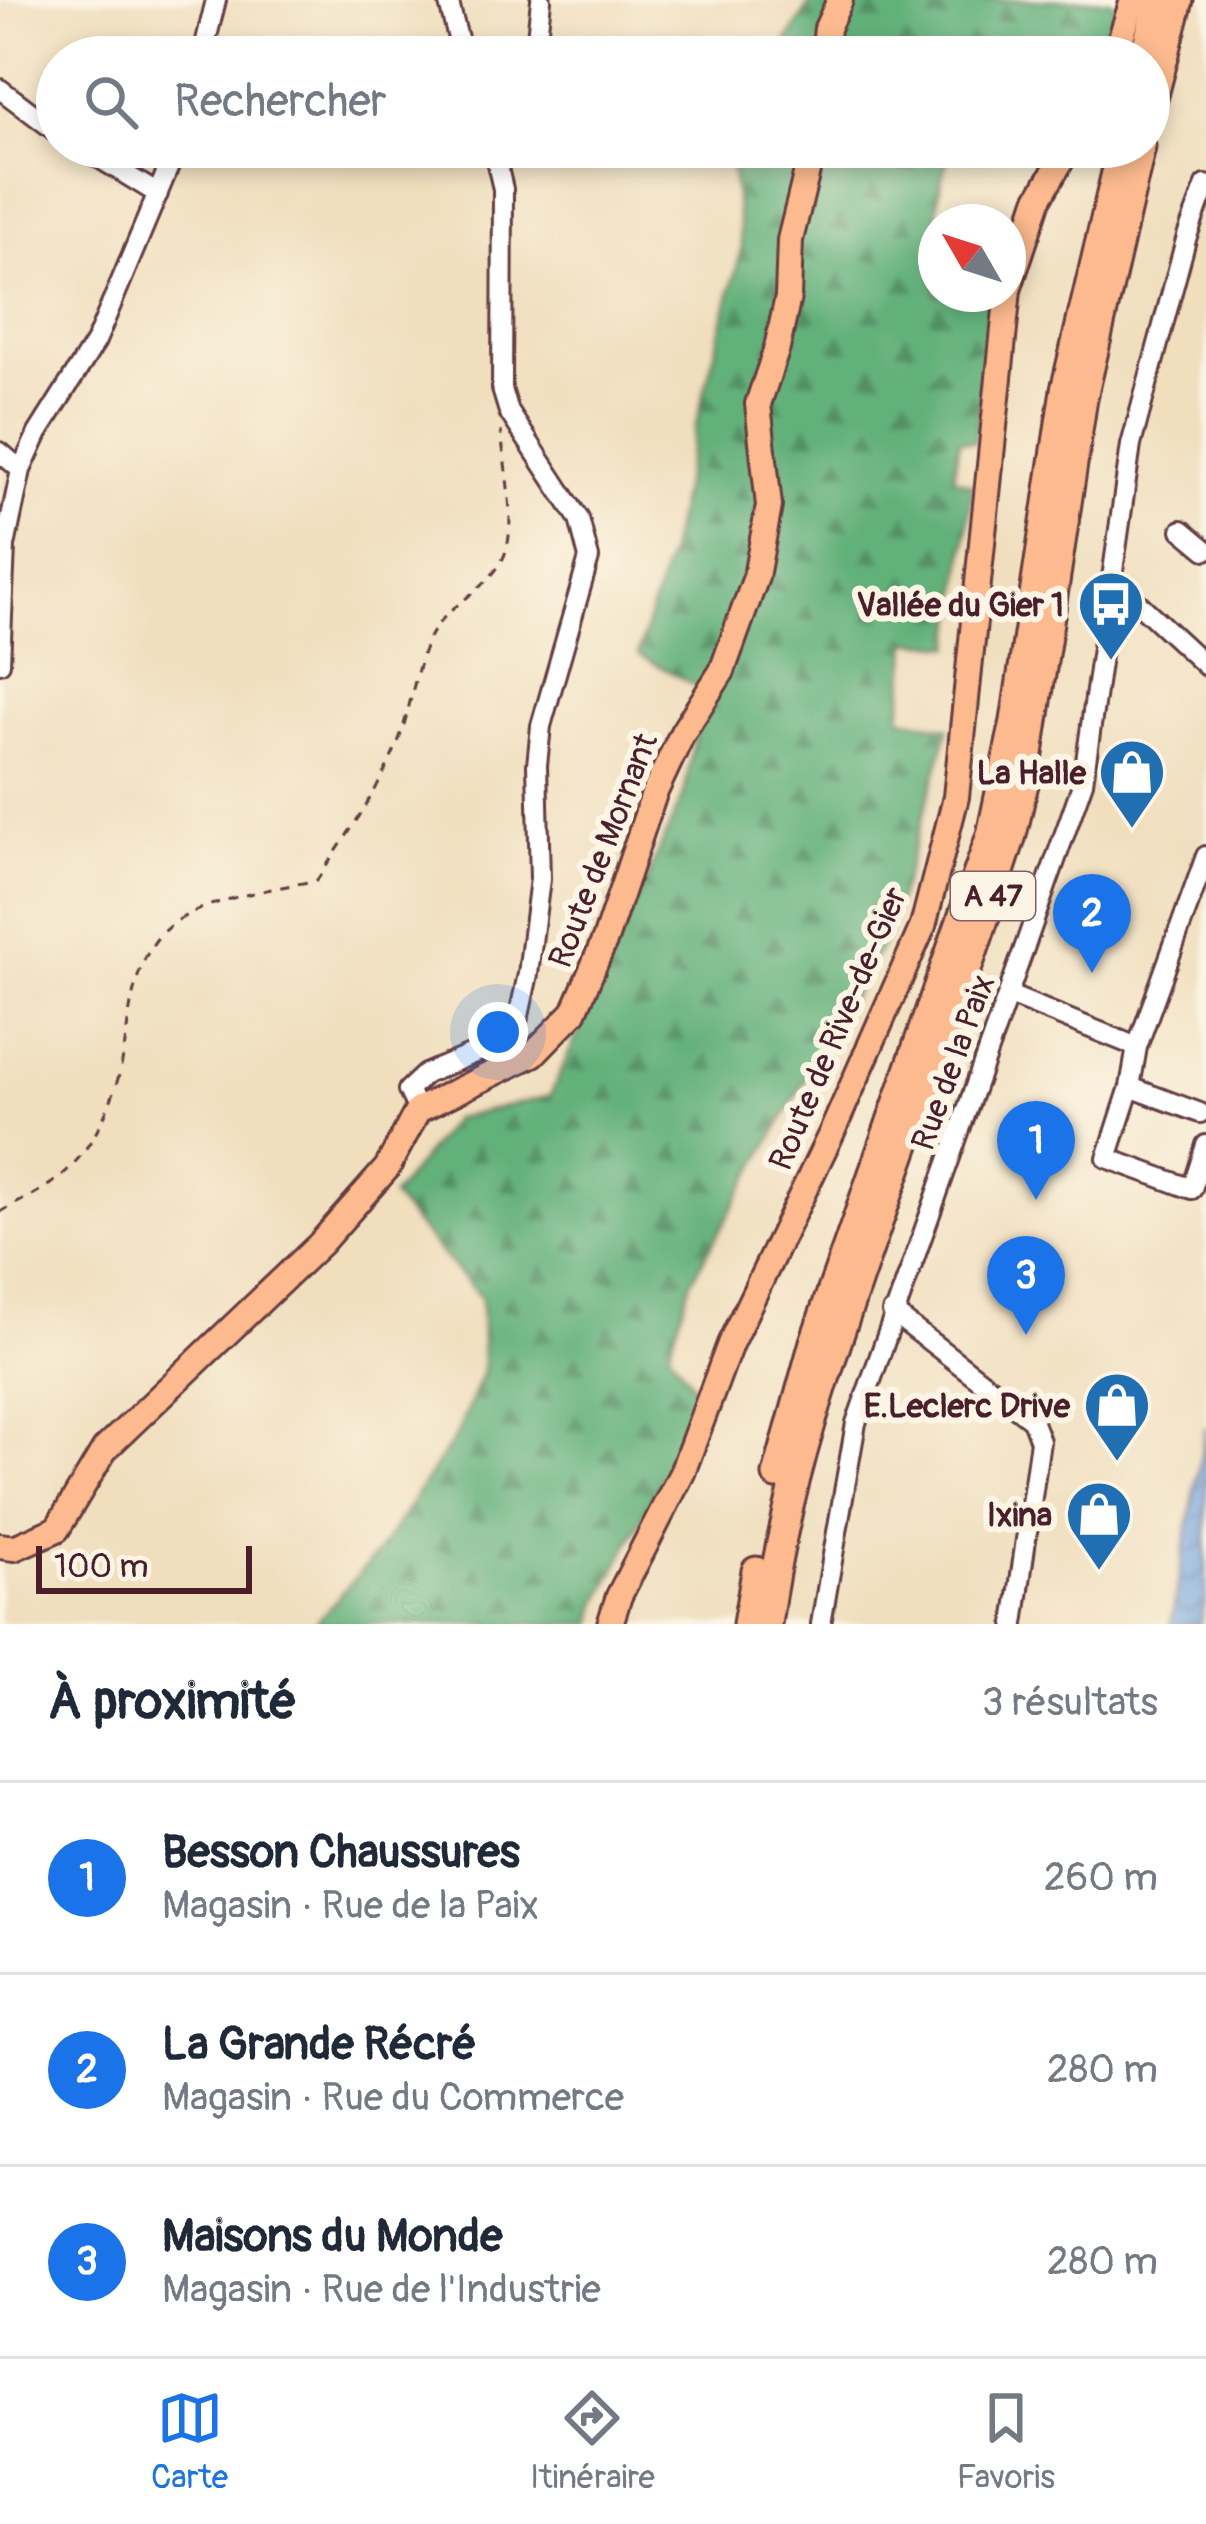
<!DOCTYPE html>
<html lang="fr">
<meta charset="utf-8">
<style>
:root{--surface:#fff;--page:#f2f2f3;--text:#1f2937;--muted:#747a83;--line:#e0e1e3;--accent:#1a73e8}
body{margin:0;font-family:Pangolin,sans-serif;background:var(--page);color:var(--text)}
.compass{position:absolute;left:918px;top:204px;width:108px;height:108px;border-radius:50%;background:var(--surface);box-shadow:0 6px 18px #0003;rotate:309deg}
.scale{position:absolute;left:36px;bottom:30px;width:216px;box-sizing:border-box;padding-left:12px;border:6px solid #4a1f2b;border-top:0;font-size:33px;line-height:42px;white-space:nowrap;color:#4a1f2b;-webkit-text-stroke:9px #fcf5e5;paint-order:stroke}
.you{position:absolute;left:498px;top:1032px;width:42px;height:42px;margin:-30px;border:9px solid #fff;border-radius:50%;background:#1a73e8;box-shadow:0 0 0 18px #1a73e833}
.badge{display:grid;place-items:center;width:78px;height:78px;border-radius:50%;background:var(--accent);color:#fff;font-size:39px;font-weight:700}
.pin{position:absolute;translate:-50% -99px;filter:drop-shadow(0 3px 6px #0008)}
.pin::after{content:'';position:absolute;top:63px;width:42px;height:36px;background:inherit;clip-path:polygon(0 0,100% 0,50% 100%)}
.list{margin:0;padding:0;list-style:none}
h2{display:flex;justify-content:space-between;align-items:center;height:156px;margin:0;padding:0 48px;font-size:51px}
h2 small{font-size:39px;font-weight:400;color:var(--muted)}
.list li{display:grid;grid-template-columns:78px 1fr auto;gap:36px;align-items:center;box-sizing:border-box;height:192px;padding:0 48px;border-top:3px solid var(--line)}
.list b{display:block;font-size:45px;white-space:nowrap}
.list p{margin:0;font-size:39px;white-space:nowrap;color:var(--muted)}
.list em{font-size:39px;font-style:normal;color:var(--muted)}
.icon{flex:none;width:66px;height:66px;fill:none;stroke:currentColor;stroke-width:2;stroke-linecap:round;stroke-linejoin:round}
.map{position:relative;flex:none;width:1206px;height:1624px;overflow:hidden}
.search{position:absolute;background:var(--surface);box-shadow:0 6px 18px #0003;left:36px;right:36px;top:36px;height:132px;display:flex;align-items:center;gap:30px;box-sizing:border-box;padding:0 42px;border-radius:66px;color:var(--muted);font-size:45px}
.sheet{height:732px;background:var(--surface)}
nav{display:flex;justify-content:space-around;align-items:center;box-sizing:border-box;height:168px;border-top:3px solid var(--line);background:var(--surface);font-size:33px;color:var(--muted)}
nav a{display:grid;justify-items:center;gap:6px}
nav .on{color:var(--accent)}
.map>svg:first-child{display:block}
.forest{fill:url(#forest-firs);stroke:#566852;stroke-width:3}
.water{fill:url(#water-waves);stroke:#5d6184;stroke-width:3}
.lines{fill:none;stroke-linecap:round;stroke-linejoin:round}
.minor-casing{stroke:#633c41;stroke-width:24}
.major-casing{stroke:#633c41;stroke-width:30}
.highway-casing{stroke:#633c41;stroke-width:33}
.path{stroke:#633c41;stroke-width:3;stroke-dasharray:9 9;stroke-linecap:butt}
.minor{stroke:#fff;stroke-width:18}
.major{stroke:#fcba8e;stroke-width:24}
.highway{stroke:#fcba8e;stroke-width:27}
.labels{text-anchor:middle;stroke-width:12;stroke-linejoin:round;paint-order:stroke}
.shield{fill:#fcf5e5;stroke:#7f5f63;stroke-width:3}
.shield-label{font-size:30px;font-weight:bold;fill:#4a1f2b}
.poi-label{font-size:33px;font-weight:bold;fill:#4a1f2b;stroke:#fcf5e5;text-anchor:end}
.street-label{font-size:33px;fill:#4a1f2b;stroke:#fcf5e5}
</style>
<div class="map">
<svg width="1206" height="1624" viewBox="0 0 1206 1624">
<defs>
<pattern id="forest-firs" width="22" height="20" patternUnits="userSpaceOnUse" patternTransform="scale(3)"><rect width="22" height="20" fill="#62b07a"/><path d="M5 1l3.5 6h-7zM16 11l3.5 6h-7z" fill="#538f64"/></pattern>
<pattern id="water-waves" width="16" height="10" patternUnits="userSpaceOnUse" patternTransform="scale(3)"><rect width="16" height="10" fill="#70a3dc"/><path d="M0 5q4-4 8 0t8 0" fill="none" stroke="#5e84b3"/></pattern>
</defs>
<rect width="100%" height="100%" fill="#fcf5e5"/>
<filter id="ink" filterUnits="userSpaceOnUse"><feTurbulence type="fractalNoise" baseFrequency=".00833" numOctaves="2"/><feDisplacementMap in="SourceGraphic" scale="24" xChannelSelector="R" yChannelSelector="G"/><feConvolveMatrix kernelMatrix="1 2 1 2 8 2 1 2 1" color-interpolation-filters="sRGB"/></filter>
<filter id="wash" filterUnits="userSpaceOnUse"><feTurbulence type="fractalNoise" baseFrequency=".004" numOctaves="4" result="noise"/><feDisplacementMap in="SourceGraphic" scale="48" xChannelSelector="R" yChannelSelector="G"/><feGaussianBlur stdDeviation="2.7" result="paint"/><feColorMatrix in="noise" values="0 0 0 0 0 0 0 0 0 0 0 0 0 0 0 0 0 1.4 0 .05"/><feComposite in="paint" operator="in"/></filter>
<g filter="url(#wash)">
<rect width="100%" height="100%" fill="#f0debd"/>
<path class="forest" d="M812 0H1109L1119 6 1095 57H778Z
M729 147H953C932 187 936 249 936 294H994L975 442 959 440 953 478 973 485 952 646 909 641 901 718 949 728 888 934 691 1281 669 1351 702 1398 597 1606 594 1624H315L379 1551 457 1434 483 1372 481 1298 392 1197 453 1119 550 1096 684 794 703 690 638 654 669 553 695 428 742 248Z"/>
<path class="water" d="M1206 1426V1595L1200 1624H1171Z"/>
</g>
<g filter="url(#ink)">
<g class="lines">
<g class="minor-casing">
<path id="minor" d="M448 0 463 57
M202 57 216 0
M535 57 541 0
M0 89 57 132
M81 147 158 194
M0 452 21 470
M1182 530 1206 550
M1109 591 1137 602 1206 666
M0 663 5 546 21 470 38 433 96 341 177 147
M1009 995 1137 1047 1206 856
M1137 1047 1130 1087 1107 1158 1192 1189 1206 1145
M1130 1087 1200 1113
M418 1110 408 1090 425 1074 508 1039 519 1016 528 974 540 879 537 765 541 726 589 558 579 519 509 412 502 389 503 189 493 147
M892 1312 1032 1420 1040 1441 1014 1624
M821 1624 856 1423 1083 782 1131 445 1187 236 1206 185"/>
</g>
<g class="major-casing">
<path id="major" d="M824 57 827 28 840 0
M1115 57 1133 0
M0 1546 14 1548 57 1529 105 1449 320 1244 387 1168 418 1110 533 1054 574 1012 606 937 654 794 683 732 722 671 756 577 769 506 758 404 777 348 788 297 790 240 813 147
M610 1624 619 1596 682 1473 730 1344 832 1132 923 926 956 797 1008 290 1038 200 1069 147"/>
</g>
<g class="highway-casing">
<path id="highway" d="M1144 57 1158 0
M1149 114 1179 0
M777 1475 814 1342 991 835 1015 721 1065 390 1122 147
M747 1624 756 1571
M767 1624C786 1480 835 1345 883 1209 927 1085 972 960 1012 835L1025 780 1083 398 1141 147"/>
</g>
<path class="path" d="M0 1212C18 1202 39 1193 56 1180 95 1151 119 1092 125 1044 130 1009 134 970 156 940 185 900 272 890 317 880 347 835 381 788 400 737 411 706 415 670 428 640 445 603 494 589 506 551 516 519 504 464 501 431"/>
<use href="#minor" class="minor"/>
<use href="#major" class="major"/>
<use href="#highway" class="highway"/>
</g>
</g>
<defs>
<g id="bus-pin" transform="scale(3.45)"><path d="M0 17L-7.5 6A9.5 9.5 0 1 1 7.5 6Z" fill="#1f6fb2" stroke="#fcf5e5"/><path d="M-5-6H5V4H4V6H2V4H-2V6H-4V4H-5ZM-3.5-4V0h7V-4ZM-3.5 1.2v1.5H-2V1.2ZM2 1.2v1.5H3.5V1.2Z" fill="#fff"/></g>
<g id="shop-pin" transform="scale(3.45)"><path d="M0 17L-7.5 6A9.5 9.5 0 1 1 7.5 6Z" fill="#1f6fb2" stroke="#fcf5e5"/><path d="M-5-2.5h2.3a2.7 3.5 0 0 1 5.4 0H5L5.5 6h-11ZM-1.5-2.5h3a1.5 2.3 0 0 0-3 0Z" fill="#fff"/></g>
</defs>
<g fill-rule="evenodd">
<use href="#bus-pin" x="1111" y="604"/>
<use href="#shop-pin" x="1132" y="772"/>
<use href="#shop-pin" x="1117" y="1405"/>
<use href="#shop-pin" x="1099" y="1514"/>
</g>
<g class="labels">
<rect class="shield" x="951" y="872" width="84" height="48" rx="9"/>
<g class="shield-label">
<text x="993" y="906">A 47</text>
</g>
<g class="poi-label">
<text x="1064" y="616">Vallée du Gier 1</text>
<text x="1086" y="784">La Halle</text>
<text x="1070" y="1417">E.Leclerc Drive</text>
<text x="1052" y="1526">Ixina</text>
</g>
<g class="street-label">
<text transform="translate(602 850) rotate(-69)" y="12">Route de Mornant</text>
<text transform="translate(837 1028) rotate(-67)" y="12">Route de Rive-de-Gier</text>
<text transform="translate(952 1062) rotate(-70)" y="12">Rue de la Paix</text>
</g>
</g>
</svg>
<svg class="compass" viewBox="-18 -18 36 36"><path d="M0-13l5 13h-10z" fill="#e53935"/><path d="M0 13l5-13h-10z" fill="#747a83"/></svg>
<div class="scale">100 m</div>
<div class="you"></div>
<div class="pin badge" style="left:1036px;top:1200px">1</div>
<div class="pin badge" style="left:1092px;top:973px">2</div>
<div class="pin badge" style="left:1026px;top:1335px">3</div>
<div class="search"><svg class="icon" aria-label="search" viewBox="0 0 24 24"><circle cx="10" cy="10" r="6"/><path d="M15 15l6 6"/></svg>Rechercher</div>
</div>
<section class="sheet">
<h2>À proximité<small>3 résultats</small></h2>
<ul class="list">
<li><span class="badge">1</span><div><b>Besson Chaussures</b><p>Magasin · Rue de la Paix</p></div><em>260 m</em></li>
<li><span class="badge">2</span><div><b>La Grande Récré</b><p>Magasin · Rue du Commerce</p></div><em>280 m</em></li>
<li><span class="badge">3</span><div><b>Maisons du Monde</b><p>Magasin · Rue de l'Industrie</p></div><em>280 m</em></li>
</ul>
</section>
<nav>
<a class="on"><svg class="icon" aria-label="map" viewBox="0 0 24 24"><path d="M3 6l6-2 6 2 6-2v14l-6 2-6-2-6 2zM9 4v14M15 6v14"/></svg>Carte</a>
<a><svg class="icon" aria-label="directions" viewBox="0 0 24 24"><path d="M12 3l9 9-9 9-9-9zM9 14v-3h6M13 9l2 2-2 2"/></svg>Itinéraire</a>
<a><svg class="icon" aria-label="saved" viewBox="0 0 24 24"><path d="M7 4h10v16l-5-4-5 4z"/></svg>Favoris</a>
</nav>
